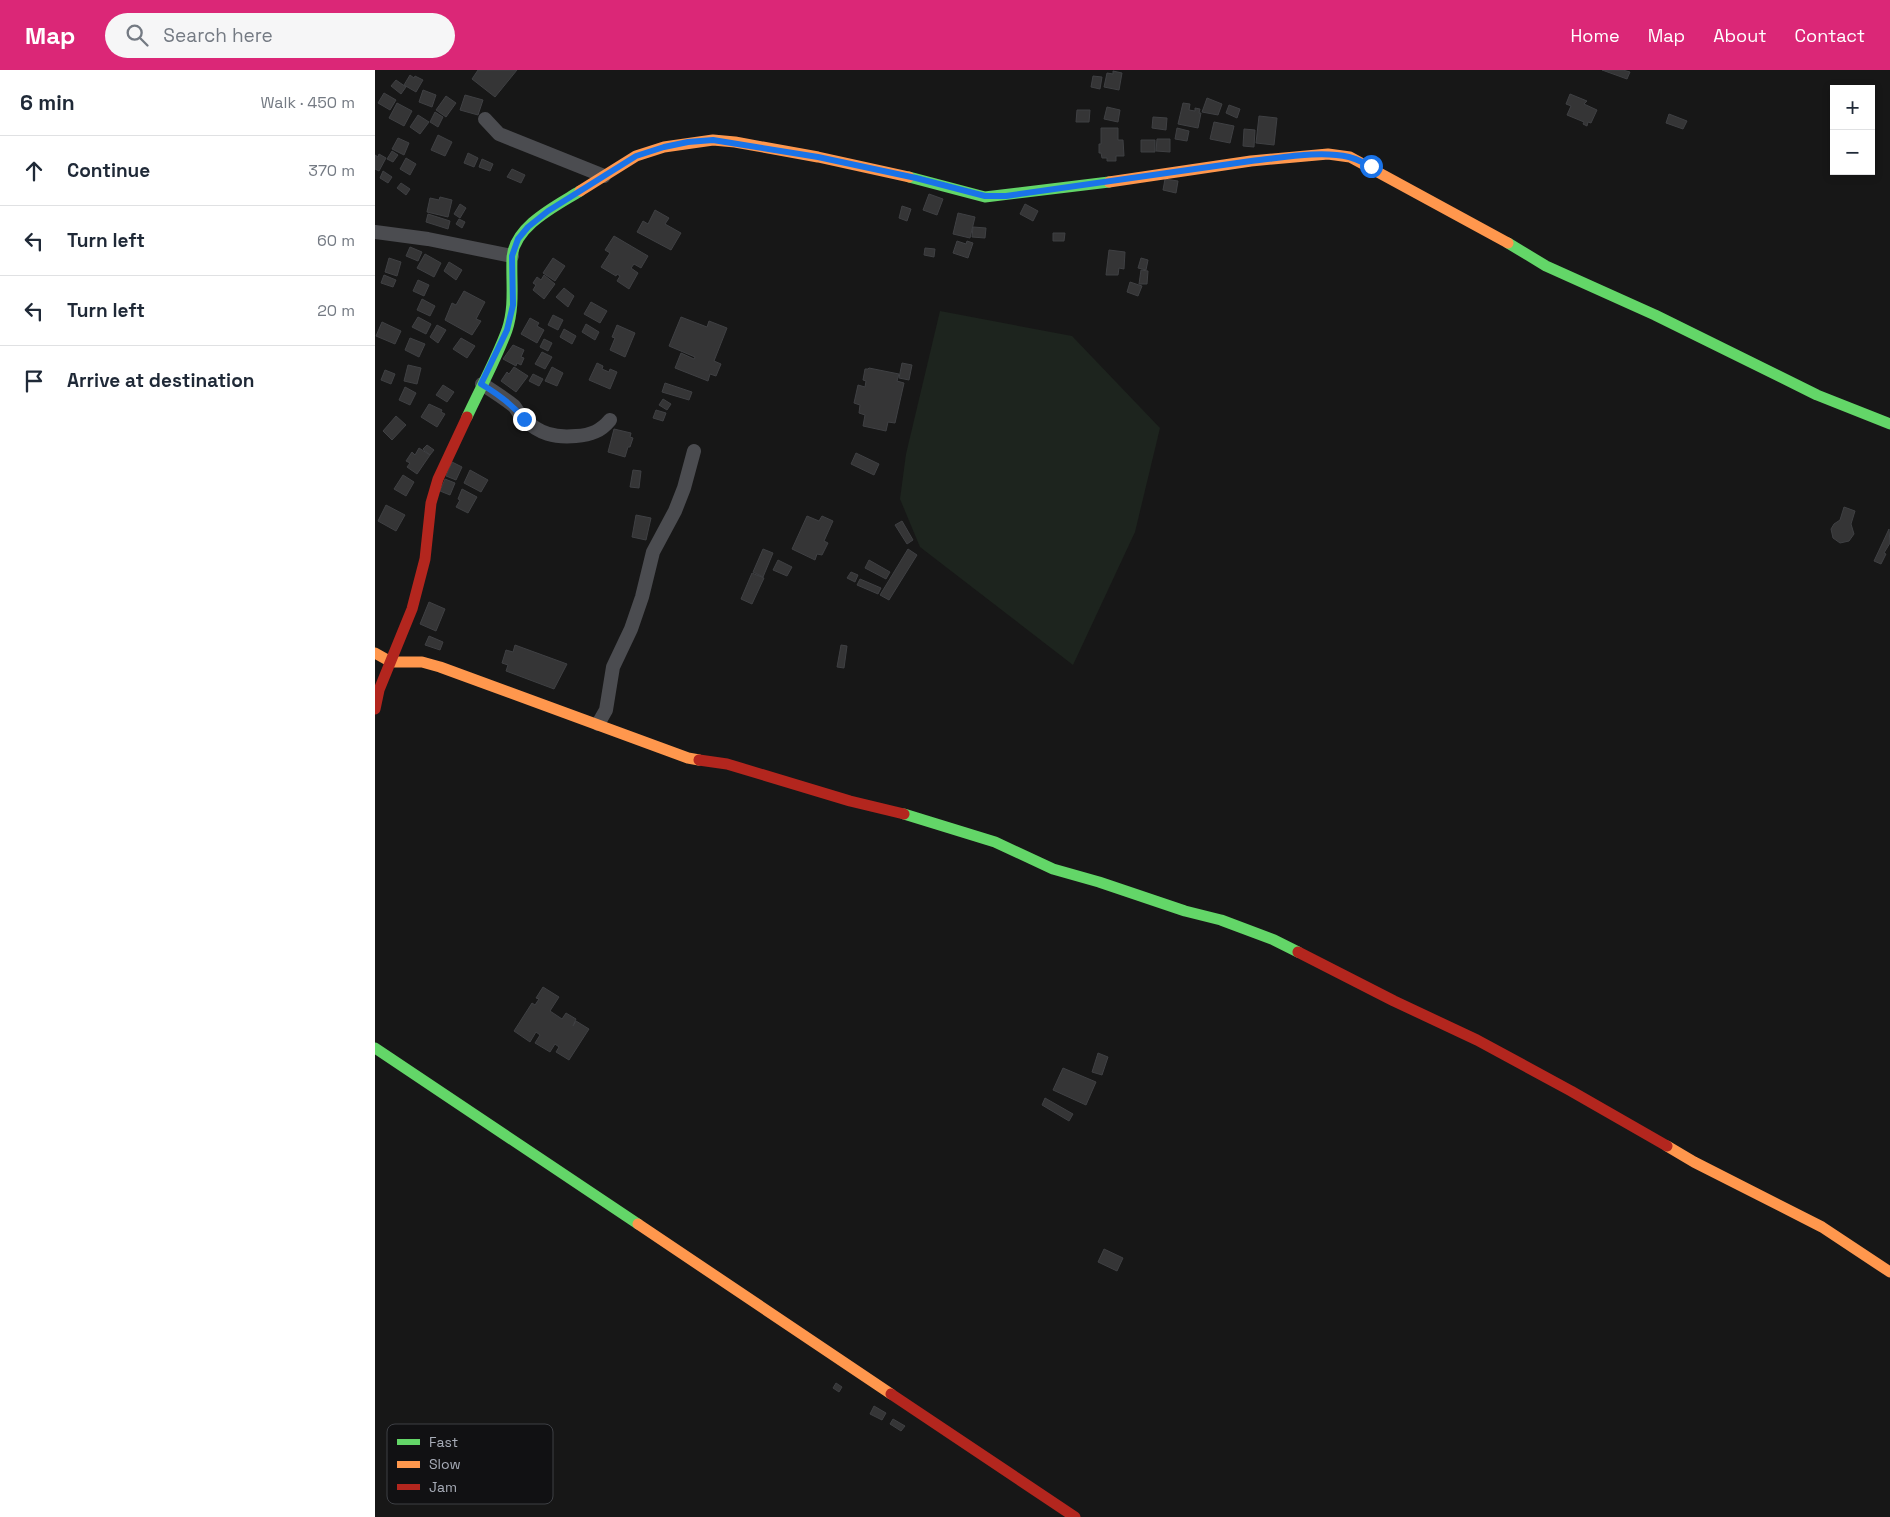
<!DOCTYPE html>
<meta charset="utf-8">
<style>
:root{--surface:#fff;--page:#f6f6f7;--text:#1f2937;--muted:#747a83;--line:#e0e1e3;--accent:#db2777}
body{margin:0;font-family:"Space Grotesk",sans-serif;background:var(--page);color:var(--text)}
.controls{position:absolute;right:15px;top:15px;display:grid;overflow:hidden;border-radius:0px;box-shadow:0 2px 8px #0003}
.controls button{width:45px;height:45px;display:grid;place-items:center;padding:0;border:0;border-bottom:1px solid var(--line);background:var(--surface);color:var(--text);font:25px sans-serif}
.stop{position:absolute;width:15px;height:15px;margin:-11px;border:4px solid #1a73e8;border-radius:50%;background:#fff}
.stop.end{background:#1a73e8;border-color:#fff;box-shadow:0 1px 5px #0008}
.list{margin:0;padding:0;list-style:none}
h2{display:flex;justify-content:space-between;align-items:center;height:65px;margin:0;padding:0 20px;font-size:21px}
h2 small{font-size:16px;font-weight:400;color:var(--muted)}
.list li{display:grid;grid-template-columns:32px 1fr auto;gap:15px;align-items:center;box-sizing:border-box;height:70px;padding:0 20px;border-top:1px solid var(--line)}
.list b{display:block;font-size:19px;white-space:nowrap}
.list em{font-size:16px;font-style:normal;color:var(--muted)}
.icon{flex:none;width:28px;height:28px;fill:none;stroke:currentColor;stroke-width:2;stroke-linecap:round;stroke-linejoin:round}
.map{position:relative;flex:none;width:1515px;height:1447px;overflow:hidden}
header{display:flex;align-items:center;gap:30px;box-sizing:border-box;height:70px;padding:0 25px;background:var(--accent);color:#fff}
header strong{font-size:24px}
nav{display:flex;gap:28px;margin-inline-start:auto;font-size:18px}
.search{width:350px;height:45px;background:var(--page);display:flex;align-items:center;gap:12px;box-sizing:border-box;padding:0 18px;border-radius:28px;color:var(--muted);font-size:19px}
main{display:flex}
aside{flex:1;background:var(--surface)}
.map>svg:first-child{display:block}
.green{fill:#1d241e}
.building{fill:#353536;stroke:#3f4043}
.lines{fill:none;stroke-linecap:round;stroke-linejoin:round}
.street{stroke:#4b4c50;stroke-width:14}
.fast{stroke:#63d668;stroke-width:11}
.slow{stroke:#ff974d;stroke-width:11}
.jam{stroke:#b3261e;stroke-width:11}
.route{stroke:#1a73e8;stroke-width:6}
.key{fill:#111113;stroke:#3e4045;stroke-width:1}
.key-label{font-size:14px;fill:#a8adb8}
</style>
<header>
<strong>Map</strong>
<div class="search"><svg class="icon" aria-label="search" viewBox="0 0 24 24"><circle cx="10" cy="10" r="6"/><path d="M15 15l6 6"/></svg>Search here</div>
<nav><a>Home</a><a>Map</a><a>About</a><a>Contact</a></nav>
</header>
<main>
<aside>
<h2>6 min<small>Walk · 450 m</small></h2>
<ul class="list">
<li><svg class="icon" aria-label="ahead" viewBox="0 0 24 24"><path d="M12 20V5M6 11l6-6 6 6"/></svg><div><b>Continue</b></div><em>370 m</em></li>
<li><svg class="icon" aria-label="left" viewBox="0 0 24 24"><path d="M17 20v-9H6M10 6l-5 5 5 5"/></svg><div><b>Turn left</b></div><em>60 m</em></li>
<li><svg class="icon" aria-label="left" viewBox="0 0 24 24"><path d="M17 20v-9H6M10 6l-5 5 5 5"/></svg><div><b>Turn left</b></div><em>20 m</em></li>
<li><svg class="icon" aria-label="arrive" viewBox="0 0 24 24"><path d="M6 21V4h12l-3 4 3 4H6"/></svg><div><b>Arrive at destination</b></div></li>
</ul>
</aside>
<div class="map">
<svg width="1515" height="1447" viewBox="0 0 1515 1447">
<rect width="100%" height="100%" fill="#171717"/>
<path class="green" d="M565 241 697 266 785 358 760 462 698 595 545 477 525 429 531 384Z"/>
<path class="building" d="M103 0H142L120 27 97 9Z
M1227 0H1248L1255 2 1252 9Z
M738 1 747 3 744 20 729 17 732 3 738 4Z
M35 5 39 8 40 6 48 10 41 22 29 15Z
M718 6 727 7 725 19 716 17Z
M21 10 31 17 26 24 16 16Z
M48 20 61 25 57 37 44 32Z
M9 23 21 30 15 40 3 33Z
M1195 24 1212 31 1209 34 1222 40 1216 53 1213 52 1212 56 1208 54 1209 52 1192 45 1196 36 1191 34Z
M90 25 108 30 103 45 85 40Z
M71 26 81 33 71 47 61 40Z
M832 28 847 34 843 45 827 42Z
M22 33 37 41 29 56 14 48Z
M808 33 815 34 814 40 820 41V38L825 39 824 43H826L823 58 803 54Z
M854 35 865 39 862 48 851 43Z
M732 37 745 40 743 52 729 49Z
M702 40H715L714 52H701Z
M60 42 68 47 63 57 55 52Z
M1294 44 1312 51 1308 59 1291 53Z
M43 45 54 52 45 64 35 57Z
M884 46 902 48 899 75 881 73Z
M778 47 792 48 791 60 777 58Z
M839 52 859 56 855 73 835 69Z
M726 58H743V70H748L749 86H741V91H732V88H727L726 83H724V74H726Z
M802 58 814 61 812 71 800 69Z
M869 59 880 60 879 77 868 76Z
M63 65 77 72 70 86 56 80Z
M23 68 34 73 29 85 17 79Z
M782 69H795V82L781 81Z
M766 70H780V82H766Z
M17 81 23 85 18 92 12 89Z
M93 83 103 88 99 97 89 93Z
M4 84 11 88 4 101 0 99V85L3 87Z
M31 88 41 94 35 105 25 99Z
M107 89 118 94 115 101 104 97Z
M137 99 150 105 146 113 132 107Z
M8 101 17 107 13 113 5 108Z
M790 109 803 111 801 123 788 120Z
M26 113 35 119 31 125 22 118Z
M554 124 568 129 562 145 548 140Z
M65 127 77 130 73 147 52 142 55 128 64 130Z
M85 134 91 138 85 148 79 144Z
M650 134 663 141 658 151 645 144Z
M527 136 536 139 532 151 524 148Z
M280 140 294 148 290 154 306 163 296 180 262 162 268 151 273 154Z
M583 143 600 147 595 168 578 164Z
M53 144 75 151 73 159 51 152Z
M84 149 90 152 87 158 81 154Z
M598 157 611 158 610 168 597 167Z
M678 163H690L689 171H678Z
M239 166 273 186 266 198 259 194 256 198 263 203 254 219 242 211 245 206 242 204 241 206 226 197 235 183 230 180Z
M582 171 591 174 592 171 598 173 593 188 578 183Z
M35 177 47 182 43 191 31 186Z
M550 178 560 179 559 187 549 185Z
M734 180 750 182 749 199 744 198 743 205H731Z
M50 184 66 193 59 207 42 198Z
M14 188 26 192 22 206 10 202Z
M178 188 190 196 180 211 168 203Z
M766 188 773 190 771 200 763 198Z
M74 192 87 200 81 210 69 201Z
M766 200 773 201 772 214H764Z
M9 205 21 210 18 217 6 213Z
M169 205 180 214 169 229 158 220 161 215 158 213 162 207 166 210Z
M43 210 54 215 49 226 38 221Z
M755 212 767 216 763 226 752 222Z
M189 218 199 226 193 237 181 227Z
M89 221 110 232 101 249 106 251 97 265 70 250 77 233 81 235Z
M47 229 60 236 55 246 42 240Z
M216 232 232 241 225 253 209 244Z
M178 245 188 250 183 260 173 255Z
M43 247 56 254 51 264 37 257Z
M306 247 332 257 334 251 352 258 339 291 346 294 341 306 335 304 333 311 300 298 306 283 319 289 320 287 294 276Z
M155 248 164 253 162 256 169 260 162 273 146 264Z
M7 252 26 261 20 274 1 266Z
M211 254 224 262 220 270 207 262Z
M62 255 71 260 63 273 55 267Z
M242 255 260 263 250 287 235 280 240 268 237 267Z
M189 259 201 266 197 274 185 267Z
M35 268 50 274 44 287 30 280Z
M86 268 100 276 92 288 78 279Z
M169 269 177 273 173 281 165 277Z
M138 275 149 280 146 287 149 288 146 295 142 293 141 296 128 289Z
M167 282 177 287 170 299 160 294Z
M222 293 228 296 227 299 234 302 235 299 242 302 235 319 214 310Z
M527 293 537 295 534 310 524 308Z
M33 295 46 298 42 314 29 311Z
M139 297 153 306 141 322 126 311 132 302 134 304Z
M177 297 188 303 182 316 170 311Z
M494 298 524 304 522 311 529 313 520 353 513 352 511 361 488 356 490 345 484 343 485 335 479 333 483 315 490 317 491 311 488 310 490 299H493Z
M10 300 20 304 16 314 6 310Z
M158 304 168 309 164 316 154 311Z
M290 313 317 322 314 330 287 322Z
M68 315 79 322 72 332 61 325Z
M30 317 41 323 35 335 24 330Z
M288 329 296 334 292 340 284 335Z
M54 334 67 340 66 342 70 344 62 357 46 347Z
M281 340 291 343 288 351 278 348Z
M21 346 31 355 17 370 8 361Z
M239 359 256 363 255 367 258 368 255 377H253L250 387 233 382Z
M52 375 59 380 55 385 48 379Z
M44 378 55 385 42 404 32 397 35 393 31 391 37 382 40 385Z
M481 383 504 394 499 405 476 394Z
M77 392 87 397 81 410 71 406Z
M95 400 113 410 106 422 89 413Z
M258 400 266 401 264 418 255 417Z
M28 405 39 412 31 426 19 419Z
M70 409 80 413 75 425 65 421Z
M87 419 102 427 93 443 81 437 85 430 83 429Z
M11 435 30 445 21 461 3 451Z
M1469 437 1480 441 1476 454 1479 464 1474 471 1465 473 1458 468 1456 459 1459 454 1465 450Z
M261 445 276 448 271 470 257 467Z
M432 446 444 451 447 446 458 451 449 471 453 473 447 485 442 484 440 490 417 479Z
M527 451 538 470 532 474 520 455Z
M1514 459 1515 473 1509 483 1511 484 1506 494 1499 491Z
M388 479 398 483 388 507 378 502Z
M533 479 542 485 514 530 505 525Z
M403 490 417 497 412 506 398 500Z
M494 490 515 502 511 509 490 498Z
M476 502 483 505 480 512 472 508Z
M377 503 389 508 377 534 366 529Z
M485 509 506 518 503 524 482 515Z
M54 532 70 539 61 561 45 554Z
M54 566 68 572 65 580 50 575Z
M140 575 192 594 179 619 131 601 133 595 127 593 131 580 138 582Z
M466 575 472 576 469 598 462 597Z
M168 917 184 927 175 941 187 949 191 943 201 949 198 956 201 951 214 959 194 990 181 982 184 977 180 974 175 982 160 973 165 965 161 962 155 972 139 961 157 933 160 935 164 929 161 928Z
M723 983 733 987 727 1005 717 1002Z
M688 998 721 1012 711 1035 678 1020Z
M670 1028 698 1044 694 1051 667 1035Z
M729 1179 748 1188 742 1201 723 1192Z
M461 1313 467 1317 464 1322 458 1318Z
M499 1336 511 1343 507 1350 495 1344Z
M518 1349 530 1356 526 1361 515 1354Z"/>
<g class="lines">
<path class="street" d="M110 49 124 64 229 106
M0 162 53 169 137 186
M107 314C118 321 129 328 139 336 142 340 145 345 148 348 164 364 180 368 201 366 216 365 226 361 235 350
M223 654 231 640 238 597 256 559 267 527 278 482 300 441 309 418 319 381"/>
<path class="fast" d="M534 107 610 127 734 112
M1133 173 1171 196 1280 245 1442 325 1515 354
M92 347C105 319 121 290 132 260 140 236 136 213 137 188 139 156 181 136 205 121
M529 744 620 772 678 799 724 812 810 841 846 850 899 870 923 882
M0 978 263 1154"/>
<path class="slow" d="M734 112 876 91 953 84 975 87 1133 173
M205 121 261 86 289 77 338 70 360 72 443 87 534 107
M0 583 16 592H47L65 597 313 688 324 690
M1292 1076 1319 1092 1447 1157 1515 1202
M263 1154 516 1324"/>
<path class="jam" d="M0 639 4 620 37 539 50 489 56 433 63 409 92 347
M324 690 352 694 475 731 529 744
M923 882 1019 931 1102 970 1196 1021 1292 1076
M516 1324 700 1447"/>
</g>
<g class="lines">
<path class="route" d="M149 349C137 334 123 324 106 314L132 260 138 235 137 186 143 169 153 157 173 141 261 86 289 77 313 72 338 70 443 87 541 108 610 126H631L876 91C906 88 945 80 974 87 982 89 989 93 996 96"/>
</g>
<rect x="12" y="1354" width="166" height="80" rx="8" class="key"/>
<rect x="22" y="1369" width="23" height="6" fill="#63d668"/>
<rect x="22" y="1391" width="23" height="7" fill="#ff974d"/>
<rect x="22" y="1414" width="23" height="6" fill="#b3261e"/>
<g class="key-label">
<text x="54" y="1377">Fast</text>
<text x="54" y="1399">Slow</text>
<text x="54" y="1422">Jam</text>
</g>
</svg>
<div class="controls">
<button>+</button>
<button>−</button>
</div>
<div class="stop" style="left:996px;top:96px"></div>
<div class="stop end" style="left:149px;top:349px"></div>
</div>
</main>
